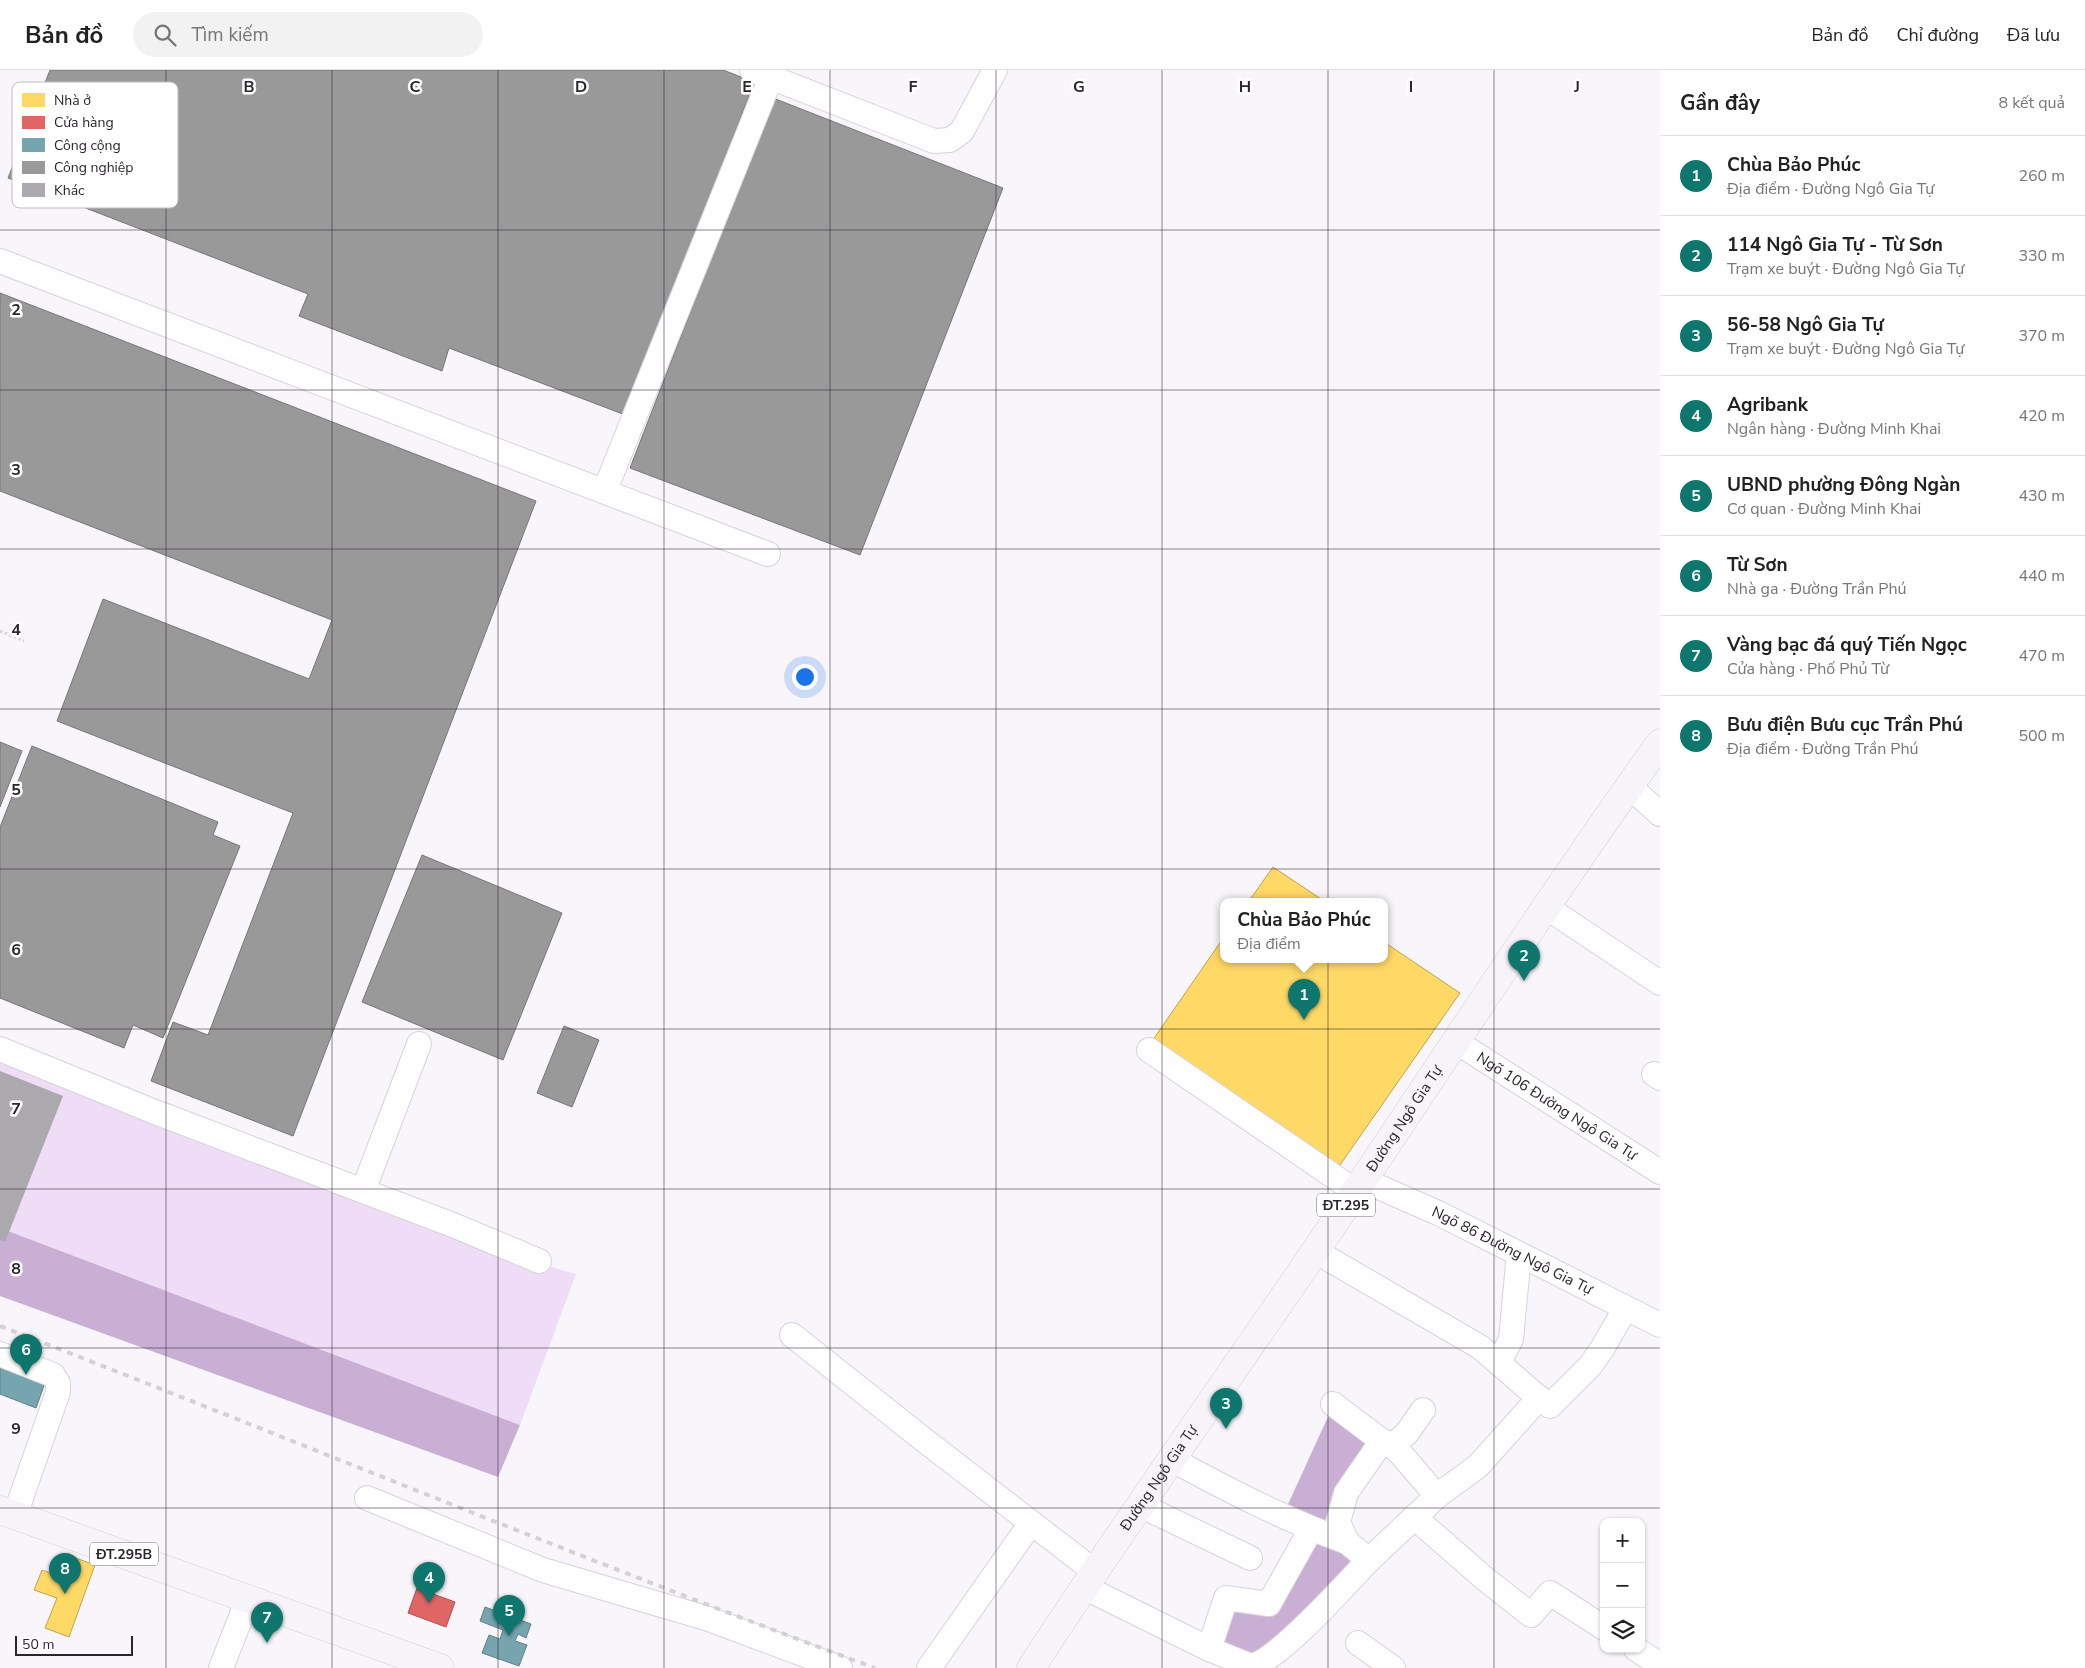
<!DOCTYPE html>
<html lang="vi">
<meta charset="utf-8">
<style>
:root{--surface:#fff;--page:#f2f2f2;--text:#222;--muted:#767676;--line:#e0e0e0;--accent:#0f766e}
body{margin:0;font-family:"Nunito Sans",sans-serif;background:var(--page);color:var(--text)}
.controls{position:absolute;right:15px;bottom:15px;display:grid;overflow:hidden;border-radius:10px;box-shadow:0 1px 4px #0004}
.controls button{width:45px;height:45px;display:grid;place-items:center;padding:0;border:0;border-bottom:1px solid var(--line);background:var(--surface);color:var(--text);font:25px sans-serif}
.scale{position:absolute;left:15px;bottom:12px;width:118px;box-sizing:border-box;padding-left:5px;border:2px solid #2b262d;border-top:0;font-size:14px;line-height:18px;white-space:nowrap;color:#2b262d;-webkit-text-stroke:4px #fff;paint-order:stroke}
.you{position:absolute;left:804px;top:606px;width:18px;height:18px;margin:-12px;border:4px solid #fff;border-radius:50%;background:#1a73e8;box-shadow:0 0 0 8px #1a73e833}
.badge{display:grid;place-items:center;width:32px;height:32px;border-radius:50%;background:var(--accent);color:#fff;font-size:16px;font-weight:700}
.pin{position:absolute;translate:-50% -41px;filter:drop-shadow(0 1px 2px #0008)}
.pin::after{content:'';position:absolute;top:26px;width:18px;height:15px;background:inherit;clip-path:polygon(0 0,100% 0,50% 100%)}
.popup{position:absolute;left:1220px;top:828px;width:168px;height:65px;box-sizing:border-box;display:grid;place-content:center;border-radius:10px;background:var(--surface);filter:drop-shadow(0 1px 4px #0005);font-size:16px;white-space:nowrap;color:var(--muted)}
.popup b{font-size:19px;color:var(--text)}
.popup::after{content:'';position:absolute;left:50%;top:100%;margin-left:-10px;border:10px solid transparent;border-top-color:var(--surface)}
.list{margin:0;padding:0;list-style:none}
h2{display:flex;justify-content:space-between;align-items:center;height:65px;margin:0;padding:0 20px;font-size:21px}
h2 small{font-size:16px;font-weight:400;color:var(--muted)}
.list li{display:grid;grid-template-columns:32px 1fr auto;gap:15px;align-items:center;box-sizing:border-box;height:80px;padding:0 20px;border-top:1px solid var(--line)}
.list b{display:block;font-size:19px;white-space:nowrap}
.list p{margin:0;font-size:16px;white-space:nowrap;color:var(--muted)}
.list em{font-size:16px;font-style:normal;color:var(--muted)}
.icon{flex:none;width:28px;height:28px;fill:none;stroke:currentColor;stroke-width:2;stroke-linecap:round;stroke-linejoin:round}
.map{position:relative;flex:none;width:1660px;height:1598px;overflow:hidden}
header{display:flex;align-items:center;gap:30px;box-sizing:border-box;height:70px;padding:0 25px;background:var(--surface);border-bottom:1px solid var(--line)}
header strong{font-size:24px}
nav{display:flex;gap:28px;margin-inline-start:auto;font-size:18px}
.search{width:350px;height:45px;background:var(--page);display:flex;align-items:center;gap:12px;box-sizing:border-box;padding:0 18px;border-radius:28px;color:var(--muted);font-size:19px}
main{display:flex}
aside{flex:1;background:var(--surface)}
.map>svg:first-child{display:block}
.green{fill:#efddf8}
.water{fill:#c9afd4}
.homes{fill:#ffd966;stroke:#bfa355}
.shops{fill:#e06666;stroke:#aa5355}
.public{fill:#76a5af;stroke:#607f88}
.industry{fill:#999;stroke:#787679}
.building{fill:#aca9ae}
.lines{fill:none;stroke-linecap:round;stroke-linejoin:round}
.minor-casing{stroke:#d7d3d9;stroke-width:26}
.major-casing{stroke:#d2d0d3;stroke-width:29}
.path{stroke:#d5d4d7;stroke-width:3;stroke-dasharray:2.5 2.5;stroke-linecap:butt}
.minor{stroke:#fefefe;stroke-width:24}
.major{stroke:#f7f4f9;stroke-width:28}
.rail{stroke:#d3d2d3;stroke-width:4;stroke-dasharray:6 6;stroke-linecap:butt}
.grid{fill:none;stroke:#2b262d;stroke-width:1;stroke-opacity:0.55}
.labels{text-anchor:middle;stroke-width:5;stroke-linejoin:round;paint-order:stroke}
.shield{fill:#fff;stroke:#6b676c;stroke-width:1}
.shield-label{font-size:14px;font-weight:bold;fill:#2b262d}
.street-label{font-size:15px;fill:#2b262d;stroke:#fff}
.key{fill:#fff;stroke:#bfbec0;stroke-width:1}
.key-label{font-size:14px;fill:#2b262d}
.grid-label{font-size:16px;text-anchor:middle;font-weight:bold;fill:#2b262d;stroke:#fff;stroke-width:5;stroke-linejoin:round;paint-order:stroke}
</style>
<header>
<strong>Bản đồ</strong>
<div class="search"><svg class="icon" aria-label="search" viewBox="0 0 24 24"><circle cx="10" cy="10" r="6"/><path d="M15 15l6 6"/></svg>Tìm kiếm</div>
<nav><a>Bản đồ</a><a>Chỉ đường</a><a>Đã lưu</a></nav>
</header>
<main>
<div class="map">
<svg width="1660" height="1598" viewBox="0 0 1660 1598">
<rect width="100%" height="100%" fill="#f8f6fa"/>
<path class="green" d="M0 983 475 1175 576 1204 520 1355 0 1158Z"/>
<path class="water" d="M0 1158 520 1355 498 1407 0 1226Z
M1332 1338 1374 1370 1336 1462 1284 1443Z
M1313 1463 1324 1467 1355 1492 1261 1587 1217 1575 1226 1536 1271 1540Z"/>
<path class="homes" d="M1273 797 1324 831H1249Z
M1224 867V889H1384V872L1460 923 1333 1105 1148 977Z
M70 1486 95 1495 69 1567 45 1558 57 1528 34 1520 42 1500 62 1507Z"/>
<path class="shops" d="M417 1518 455 1532 446 1557 408 1543Z"/>
<path class="public" d="M4 1289 45 1313 36 1338 0 1324V1299Z
M485 1537 531 1554 526 1568 518 1564 515 1571 527 1575 519 1596 482 1583 489 1565 500 1569 503 1560 480 1551Z"/>
<path class="industry" d="M50 0H723L754 12 628 346 449 278 442 301 299 246 308 224 8 108Z
M773 28 1003 118 860 485 630 398Z
M0 223 536 431 293 1066 151 1011 173 952 208 965 293 743 57 651 103 529 309 609 332 550 0 421Z
M0 672 22 681 0 737Z
M32 676 218 752 213 765 240 776 163 968 133 955 124 978 0 928V757Z
M422 785 562 843 503 990 362 932Z
M564 956 599 970 572 1037 537 1023Z"/>
<path class="building" d="M0 1001 63 1026 5 1172 0 1170Z"/>
<g class="lines">
<g class="minor-casing">
<g id="minor">
<path d="M752 0 934 71 950 70 962 61 995 0"/>
<path d="M0 191 768 484"/>
<path d="M605 420 771 7"/>
<path d="M1629 716 1660 744"/>
<path d="M1546 837 1660 913"/>
<path id="s1" d="M1455 971 1660 1102"/>
<path d="M0 979 155 1042 453 1155 539 1191"/>
<path d="M1149 980 1355 1121"/>
<path d="M1654 1004 1660 1008"/>
<path id="s2" d="M1363 1110 1438 1143 1660 1255"/>
<path d="M363 1121 419 974"/>
<path d="M1315 1181 1480 1277 1539 1328 1550 1336 1590 1296 1602 1279 1625 1239"/>
<path d="M792 1265 924 1370 1094 1501"/>
<path d="M0 1284 53 1305 58 1313V1322L15 1445"/>
<path d="M1499 1292 1511 1269 1519 1184"/>
<path d="M1333 1334 1382 1371 1392 1376 1400 1383 1437 1426"/>
<path d="M1382 1371 1346 1423 1338 1452 1347 1472 1369 1490 1437 1426 1478 1396 1539 1328"/>
<path d="M1392 1376 1407 1363 1423 1340"/>
<path d="M1171 1389C1228 1420 1286 1450 1347 1472"/>
<path d="M367 1428 543 1500 709 1549 840 1598"/>
<path d="M1140 1435 1250 1488"/>
<path d="M1414 1447 1484 1508 1531 1545 1550 1523 1604 1558"/>
<path d="M1084 1517 1209 1579 1251 1596"/>
<path d="M1358 1573 1393 1598"/>
<path d="M1209 1579 1226 1528 1269 1534 1311 1459"/>
<path d="M1636 1579 1660 1595"/>
<path d="M1251 1596C1278 1591 1347 1513 1369 1490"/>
<path d="M221 1598 248 1529"/>
<path d="M929 1598 1031 1453"/>
</g>
</g>
<g class="major-casing">
<g id="major">
<path d="M0 1440 440 1598"/>
<path id="s3" d="M1031 1598C1123 1456 1221 1319 1316 1180 1431 1011 1541 839 1660 673"/>
</g>
</g>
<path class="path" d="M0 561 24 571"/>
<use href="#minor" class="minor"/>
<use href="#major" class="major"/>
<path class="rail" d="M0 1256C292 1369 581 1489 875 1598"/>
</g>
<path class="grid" d="M166 0V1598M332 0V1598M498 0V1598M664 0V1598M830 0V1598M996 0V1598M1162 0V1598M1328 0V1598M1494 0V1598M0 160H1660M0 320H1660M0 479H1660M0 639H1660M0 799H1660M0 959H1660M0 1119H1660M0 1278H1660M0 1438H1660"/>
<g class="labels">
<g class="shield">
<rect x="1317" y="1123.5" width="58" height="23" rx="4"/>
<rect x="90" y="1472.5" width="68" height="23" rx="4"/>
</g>
<g class="shield-label">
<text x="1346" y="1140">ĐT.295</text>
<text x="124" y="1489">ĐT.295B</text>
</g>
<g class="street-label">
<text dy="5" stroke="none"><textPath href="#s1" startOffset="121">Ngõ 106 Đường Ngô Gia Tự</textPath></text>
<text dy="5" stroke="none"><textPath href="#s3" startOffset="664">Đường Ngô Gia Tự</textPath></text>
<text dy="5" stroke="none"><textPath href="#s2" startOffset="165">Ngõ 86 Đường Ngô Gia Tự</textPath></text>
<text dy="5" stroke="none"><textPath href="#s3" startOffset="229">Đường Ngô Gia Tự</textPath></text>
</g>
</g>
<rect x="12" y="12" width="166" height="126" rx="8" class="key"/>
<rect x="22" y="23" width="23" height="14" fill="#ffd966"/>
<rect x="22" y="46" width="23" height="13" fill="#e06666"/>
<rect x="22" y="68" width="23" height="14" fill="#76a5af"/>
<rect x="22" y="91" width="23" height="13" fill="#999"/>
<rect x="22" y="113" width="23" height="14" fill="#aca9ae"/>
<g class="key-label">
<text x="54" y="35">Nhà ở</text>
<text x="54" y="57">Cửa hàng</text>
<text x="54" y="80">Công cộng</text>
<text x="54" y="102">Công nghiệp</text>
<text x="54" y="125">Khác</text>
</g>
<g class="grid-label">
<text x="249" y="22">B</text>
<text x="415" y="22">C</text>
<text x="581" y="22">D</text>
<text x="747" y="22">E</text>
<text x="913" y="22">F</text>
<text x="1079" y="22">G</text>
<text x="1245" y="22">H</text>
<text x="1411" y="22">I</text>
<text x="1577" y="22">J</text>
<text x="16" y="245">2</text>
<text x="16" y="405">3</text>
<text x="16" y="565">4</text>
<text x="16" y="725">5</text>
<text x="16" y="885">6</text>
<text x="16" y="1044">7</text>
<text x="16" y="1204">8</text>
<text x="16" y="1364">9</text>
</g>
</svg>
<div class="controls">
<button>+</button>
<button>−</button>
<button><svg class="icon" aria-label="layers" viewBox="0 0 24 24"><path d="M12 4l9 5-9 5-9-5zM3 14l9 5 9-5"/></svg></button>
</div>
<div class="scale">50 m</div>
<div class="you"></div>
<div class="pin badge" style="left:1304px;top:950px">1</div>
<div class="popup"><b>Chùa Bảo Phúc</b>Địa điểm</div>
<div class="pin badge" style="left:1524px;top:911px">2</div>
<div class="pin badge" style="left:1226px;top:1359px">3</div>
<div class="pin badge" style="left:429px;top:1533px">4</div>
<div class="pin badge" style="left:509px;top:1566px">5</div>
<div class="pin badge" style="left:26px;top:1305px">6</div>
<div class="pin badge" style="left:267px;top:1573px">7</div>
<div class="pin badge" style="left:65px;top:1524px">8</div>
</div>
<aside>
<h2>Gần đây<small>8 kết quả</small></h2>
<ul class="list">
<li><span class="badge">1</span><div><b>Chùa Bảo Phúc</b><p>Địa điểm · Đường Ngô Gia Tự</p></div><em>260 m</em></li>
<li><span class="badge">2</span><div><b>114 Ngô Gia Tự - Từ Sơn</b><p>Trạm xe buýt · Đường Ngô Gia Tự</p></div><em>330 m</em></li>
<li><span class="badge">3</span><div><b>56-58 Ngô Gia Tự</b><p>Trạm xe buýt · Đường Ngô Gia Tự</p></div><em>370 m</em></li>
<li><span class="badge">4</span><div><b>Agribank</b><p>Ngân hàng · Đường Minh Khai</p></div><em>420 m</em></li>
<li><span class="badge">5</span><div><b>UBND phường Đông Ngàn</b><p>Cơ quan · Đường Minh Khai</p></div><em>430 m</em></li>
<li><span class="badge">6</span><div><b>Từ Sơn</b><p>Nhà ga · Đường Trần Phú</p></div><em>440 m</em></li>
<li><span class="badge">7</span><div><b>Vàng bạc đá quý Tiến Ngọc</b><p>Cửa hàng · Phố Phủ Từ</p></div><em>470 m</em></li>
<li><span class="badge">8</span><div><b>Bưu điện Bưu cục Trần Phú</b><p>Địa điểm · Đường Trần Phú</p></div><em>500 m</em></li>
</ul>
</aside>
</main>
